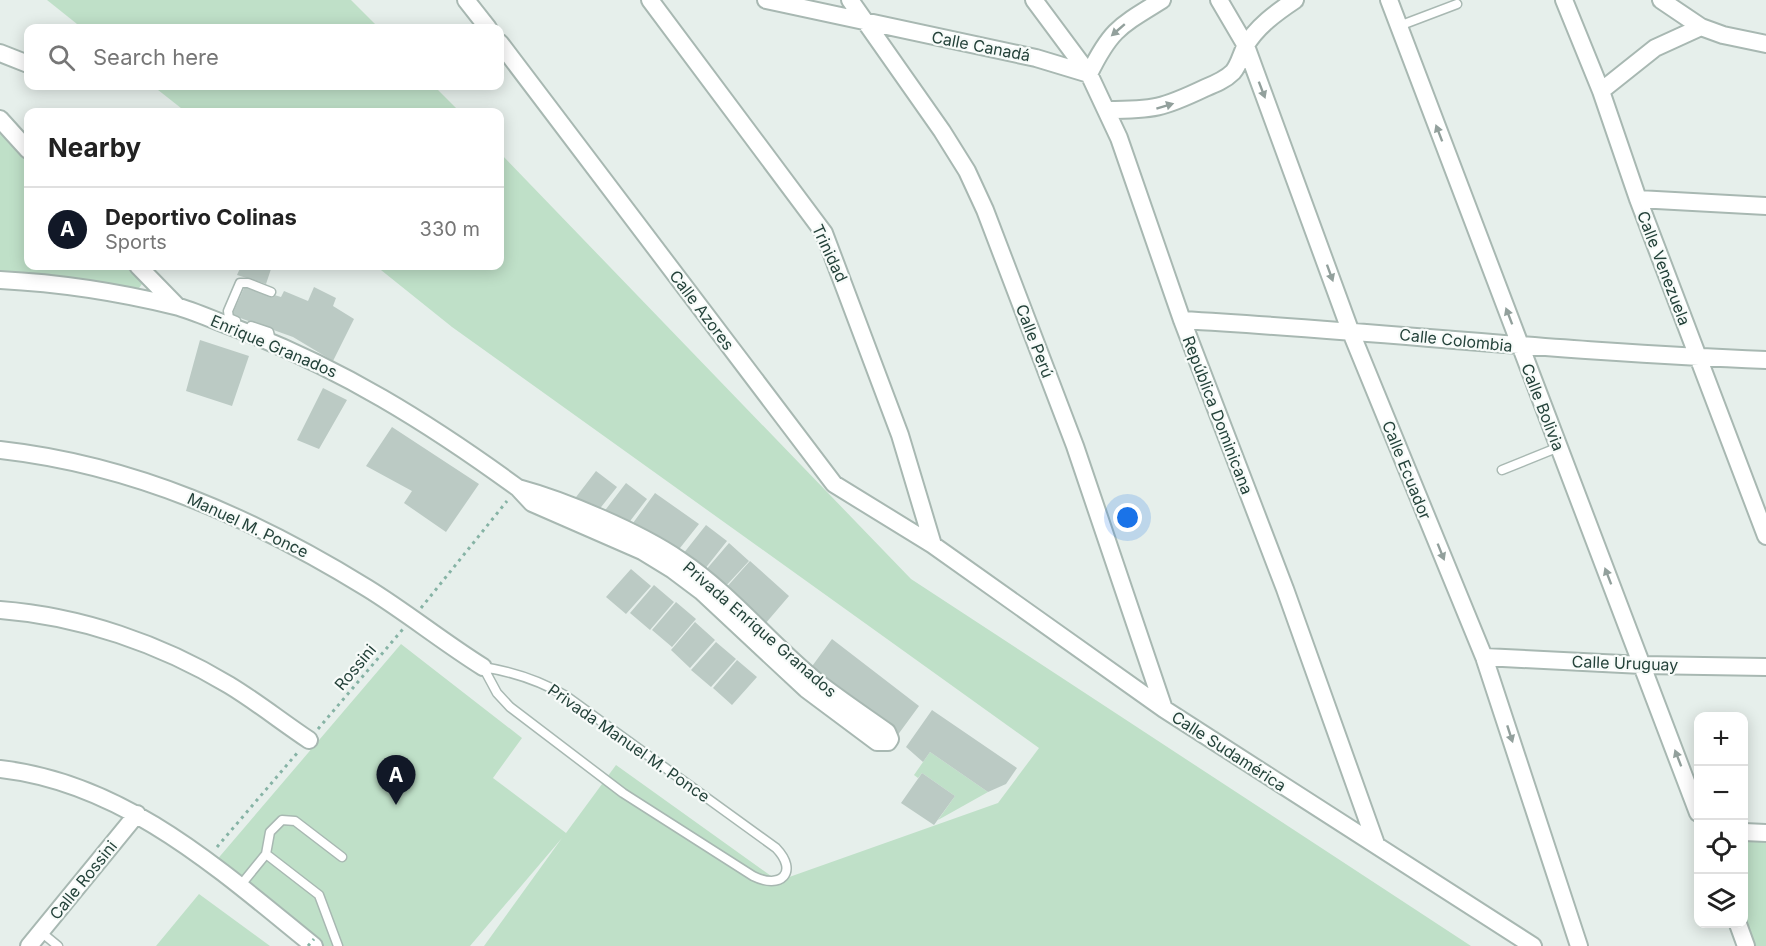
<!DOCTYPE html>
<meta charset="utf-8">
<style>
:root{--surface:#fff;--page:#f6f6f6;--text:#222;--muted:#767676;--line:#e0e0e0;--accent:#111827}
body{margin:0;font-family:Inter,sans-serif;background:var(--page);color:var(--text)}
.controls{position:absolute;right:18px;bottom:18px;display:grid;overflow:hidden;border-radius:12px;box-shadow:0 3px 15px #0003}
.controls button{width:54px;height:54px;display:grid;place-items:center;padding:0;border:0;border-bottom:2px solid var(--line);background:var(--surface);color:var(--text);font:30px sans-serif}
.you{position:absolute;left:1128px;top:518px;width:21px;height:21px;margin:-15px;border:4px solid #fff;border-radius:50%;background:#1a73e8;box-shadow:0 0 0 9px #1a73e833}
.badge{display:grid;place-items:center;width:39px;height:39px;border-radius:50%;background:var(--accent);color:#fff;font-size:20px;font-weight:700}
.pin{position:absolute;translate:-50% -50px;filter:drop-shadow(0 2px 3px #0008)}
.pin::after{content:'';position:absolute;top:32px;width:21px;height:18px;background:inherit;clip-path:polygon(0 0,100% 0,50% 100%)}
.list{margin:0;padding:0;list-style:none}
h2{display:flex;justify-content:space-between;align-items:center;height:78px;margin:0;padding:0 24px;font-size:26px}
h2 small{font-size:20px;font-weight:400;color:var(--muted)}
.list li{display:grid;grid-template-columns:39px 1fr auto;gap:18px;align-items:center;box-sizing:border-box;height:84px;padding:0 24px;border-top:2px solid var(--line)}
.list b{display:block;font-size:22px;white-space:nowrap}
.list p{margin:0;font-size:20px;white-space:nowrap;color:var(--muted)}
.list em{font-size:20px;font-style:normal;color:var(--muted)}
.icon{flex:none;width:33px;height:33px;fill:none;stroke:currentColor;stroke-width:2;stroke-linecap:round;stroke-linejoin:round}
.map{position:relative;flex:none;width:1766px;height:946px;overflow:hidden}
.search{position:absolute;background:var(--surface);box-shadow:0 3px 15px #0003;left:24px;top:24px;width:480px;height:66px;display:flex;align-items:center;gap:15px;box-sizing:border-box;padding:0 21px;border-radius:12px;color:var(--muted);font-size:22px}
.panel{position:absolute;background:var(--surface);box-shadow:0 3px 15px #0003;left:24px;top:108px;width:480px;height:162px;border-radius:12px}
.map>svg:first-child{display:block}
.green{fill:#bfe0c8}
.building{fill:#bbcac4}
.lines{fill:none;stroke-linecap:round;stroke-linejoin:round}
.service-casing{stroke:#a8b8b2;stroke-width:11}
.minor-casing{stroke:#a8b8b2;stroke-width:20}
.path{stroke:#86b3a5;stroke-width:3;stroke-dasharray:3 4.5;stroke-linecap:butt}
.service{stroke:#fff;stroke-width:8}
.minor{stroke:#fff;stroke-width:16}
.path-bridge{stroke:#86b3a5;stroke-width:3;stroke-dasharray:3 4.5;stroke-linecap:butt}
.oneway{fill:#92a09c}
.labels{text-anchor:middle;stroke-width:4.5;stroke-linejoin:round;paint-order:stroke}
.street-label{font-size:16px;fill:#24423a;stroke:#f7fbf9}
</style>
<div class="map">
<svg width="1766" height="946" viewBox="0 0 1766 946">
<rect width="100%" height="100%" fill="#e6efeb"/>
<path class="green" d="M47 0H351L379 28H82Z
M153 86H434L460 112H186Z
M0 131 28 161V266H125L142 284 136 292 0 274Z
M500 153 911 579 1471 946H484L562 838 470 946H322L215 862 401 644 522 738 493 778 566 833 616 765 778 881 998 803 1039 748 452 327 376 266H500Z
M930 752 988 792 938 820 955 796 922 773 918 778 914 775Z
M1744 837 1766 838V946H1752L1744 923Z
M199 894 270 946H156Z"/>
<path class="building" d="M241 266H272L266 284 237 275Z
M245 286 281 297 284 291 308 301 314 287 336 298 333 306 354 319 333 361 293 337 232 315Z
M200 340 249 356 232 406 186 391Z
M323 388 347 400 319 449 297 440Z
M392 427 479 484 446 532 404 503 412 491 366 466Z
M596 471 617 487 594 516 573 501Z
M626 483 647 499 624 529 603 513Z
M655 493 699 524 676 553 633 523Z
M706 525 727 541 704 570 683 554Z
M729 543 749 561 724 588 705 571Z
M750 561 789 596 765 624 725 589Z
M631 569 651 586 626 614 606 597Z
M654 585 674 602 650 630 630 613Z
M676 602 696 619 672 647 652 630Z
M695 622 715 640 690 668 671 650Z
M832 639 919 706 897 736 810 669Z
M716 642 736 659 711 687 691 670Z
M737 660 757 677 732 705 713 688Z
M932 710 1017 768 1006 784 988 792 930 752 923 762 906 747Z
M922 773 955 796 934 825 901 803Z"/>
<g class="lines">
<g class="service-casing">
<path id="service" d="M1399 26 1457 4
M236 321 229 318 228 311 240 283H248L271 292
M251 326 269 332 271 341
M1502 470 1559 447
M483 667C514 672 539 680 566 696L776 848C799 872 781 890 753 876L623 793 510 707 497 693Z
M266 854 319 895 338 946
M240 886 266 854 270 832 282 820 295 821 342 857
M41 932 58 946"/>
</g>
<g class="minor-casing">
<path id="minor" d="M466 0 488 28
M650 0 824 233 900 435 933 545
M766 0 1036 58 1089 74C1111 29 1120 26 1162 0
M850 0 942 131 967 171 985 210 1075 446 1164 709
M1034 0 1089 74 1119 138 1182 320 1285 589 1376 844
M1219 0 1246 46 1350 330 1484 657 1579 946
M1389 0 1698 813
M1564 0 1601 91 1638 199 1766 536
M1661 0 1701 27 1723 35 1766 44
M500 43 834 484 933 545 1164 709 1533 946
M0 53 28 64
M1601 91 1655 48 1701 27
M1107 110C1154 110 1163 108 1205 88 1215 84 1225 80 1233 72 1239 65 1241 55 1245 47 1256 27 1277 12 1295 0
M0 119 28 150
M1638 199 1766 206
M138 266 177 306
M0 280C58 283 118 292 175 306 195 311 215 321 235 328 339 367 429 423 518 488
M1182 320C1377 331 1571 353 1766 360
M0 450C134 465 253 518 367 588 406 612 443 642 483 667
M518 488C566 501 639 532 680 560 731 594 769 643 816 681 839 699 863 715 887 732L890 739 888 742H877L806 689 701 591 673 570 642 551 532 503Z
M0 610C80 616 161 644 229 685 257 702 282 722 309 740
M1484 657 1642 665 1766 667
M0 769C125 783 220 870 314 946
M1744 832 1766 833
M1738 924 1746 946
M29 946 137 814"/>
</g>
<path class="path" d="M421 608 507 501
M318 729 403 629
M217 847 298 752"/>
<use href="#service" class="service"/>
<use href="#minor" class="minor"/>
<path class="path-bridge" d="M308 946 314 939"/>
</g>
<defs><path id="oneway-solid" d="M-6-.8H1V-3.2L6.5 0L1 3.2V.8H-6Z" transform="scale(1.5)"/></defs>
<g class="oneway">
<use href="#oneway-solid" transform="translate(1118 30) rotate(139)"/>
<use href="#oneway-solid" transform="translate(1262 90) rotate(69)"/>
<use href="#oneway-solid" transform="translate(1165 106) rotate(-17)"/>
<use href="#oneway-solid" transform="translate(1439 133) rotate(-111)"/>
<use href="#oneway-solid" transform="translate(1330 273) rotate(70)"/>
<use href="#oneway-solid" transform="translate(1509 316) rotate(-111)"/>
<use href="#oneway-solid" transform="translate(1441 552) rotate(68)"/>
<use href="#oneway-solid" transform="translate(1608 576) rotate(-111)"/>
<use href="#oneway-solid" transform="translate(1510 734) rotate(72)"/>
<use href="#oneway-solid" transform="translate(1678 758) rotate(-111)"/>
</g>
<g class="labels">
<g class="street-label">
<text transform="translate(981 46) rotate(11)" y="6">Calle Canadá</text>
<text transform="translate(830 253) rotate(65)" y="6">Trinidad</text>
<text transform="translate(1664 268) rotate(69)" y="6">Calle Venezuela</text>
<text transform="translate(702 310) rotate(53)" y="6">Calle Azores</text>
<text transform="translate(1456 340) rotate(6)" y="6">Calle Colombia</text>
<text transform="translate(1035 341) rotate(69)" y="6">Calle Perú</text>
<text transform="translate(274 346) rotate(23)" y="6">Enrique Granados</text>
<text transform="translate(1543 407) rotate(69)" y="6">Calle Bolivia</text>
<text transform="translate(1218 415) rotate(69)" y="6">República Dominicana</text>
<text transform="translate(1407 470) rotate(68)" y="6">Calle Ecuador</text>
<text transform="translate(248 525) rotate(25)" y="6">Manuel M. Ponce</text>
<text transform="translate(760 629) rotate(41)" y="6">Privada Enrique Granados</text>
<text transform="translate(1625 663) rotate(2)" y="6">Calle Uruguay</text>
<text transform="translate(355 667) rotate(-50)" y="6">Rossini</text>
<text transform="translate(629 743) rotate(35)" y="6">Privada Manuel M. Ponce</text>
<text transform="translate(1229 751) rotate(33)" y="6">Calle Sudamérica</text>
<text transform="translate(83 880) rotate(-51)" y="6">Calle Rossini</text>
</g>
</g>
</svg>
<div class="controls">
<button>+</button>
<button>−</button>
<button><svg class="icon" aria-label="locate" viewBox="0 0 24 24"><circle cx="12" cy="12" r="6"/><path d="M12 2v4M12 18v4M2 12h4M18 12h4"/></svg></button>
<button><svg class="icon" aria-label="layers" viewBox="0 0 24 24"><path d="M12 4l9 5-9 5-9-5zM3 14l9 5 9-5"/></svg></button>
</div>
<div class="you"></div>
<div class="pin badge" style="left:396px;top:805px">A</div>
<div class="search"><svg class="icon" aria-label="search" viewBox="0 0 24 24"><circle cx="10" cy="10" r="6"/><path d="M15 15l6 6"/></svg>Search here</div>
<section class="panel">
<h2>Nearby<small></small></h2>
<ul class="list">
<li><span class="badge">A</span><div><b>Deportivo Colinas</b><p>Sports</p></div><em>330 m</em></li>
</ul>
</section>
</div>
